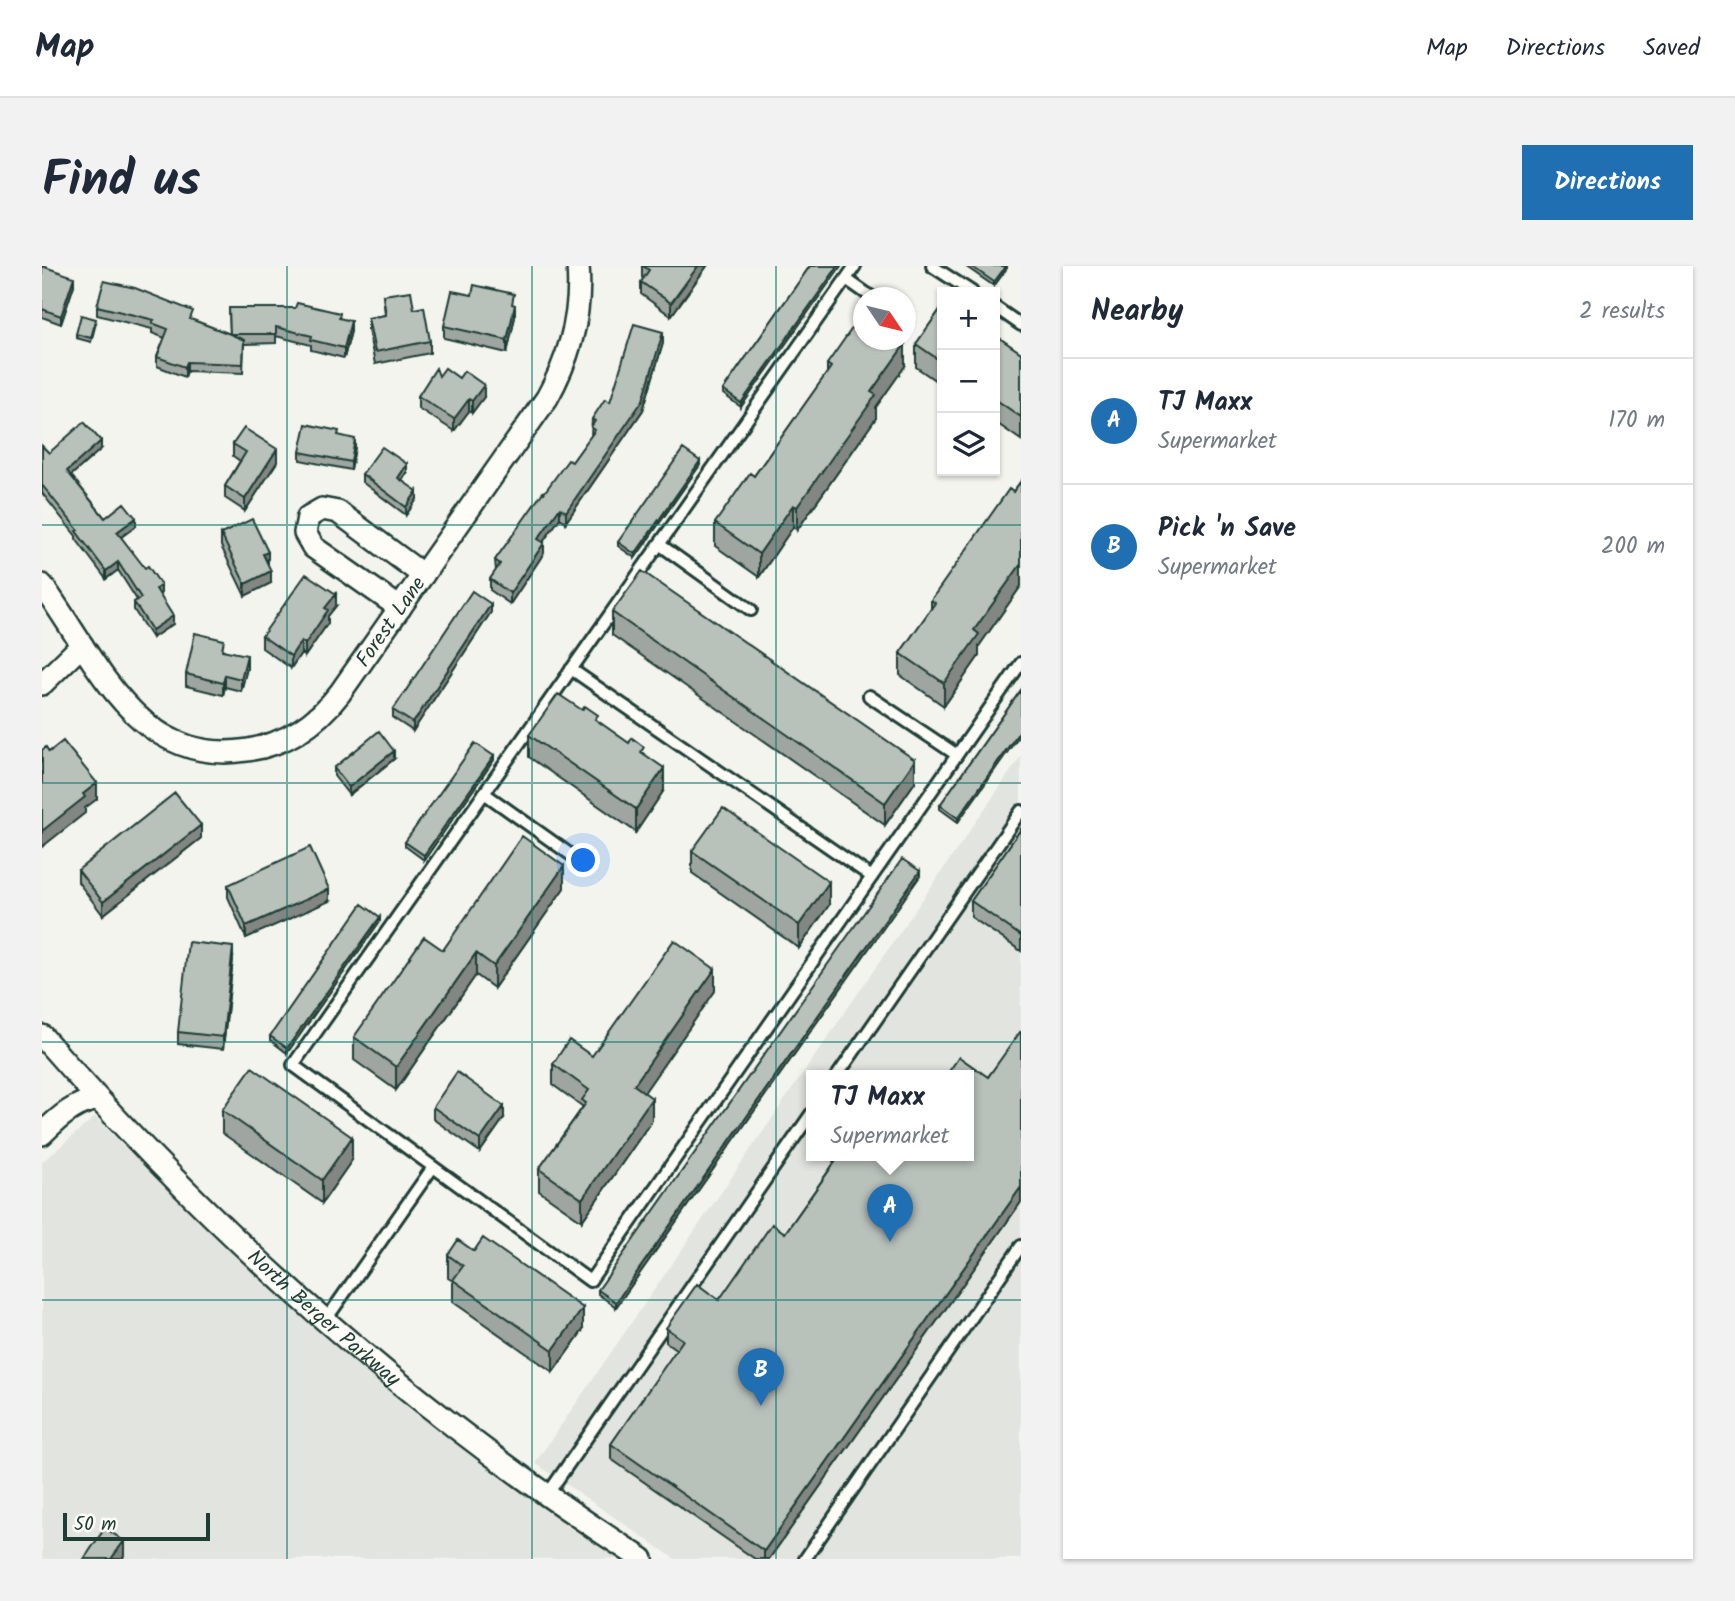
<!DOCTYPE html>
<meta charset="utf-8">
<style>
:root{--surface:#fff;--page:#f2f2f3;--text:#1f2937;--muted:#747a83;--line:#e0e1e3;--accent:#1f6fb2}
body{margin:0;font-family:Kalam,sans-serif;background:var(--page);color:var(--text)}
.controls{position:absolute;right:21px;top:21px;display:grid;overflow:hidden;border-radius:0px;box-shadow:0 2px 5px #0004}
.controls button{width:63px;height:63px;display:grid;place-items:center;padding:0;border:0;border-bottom:2px solid var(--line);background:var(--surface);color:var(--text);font:35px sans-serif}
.compass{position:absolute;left:811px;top:21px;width:63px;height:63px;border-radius:50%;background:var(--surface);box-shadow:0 2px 5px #0004;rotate:125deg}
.scale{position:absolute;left:21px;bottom:18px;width:147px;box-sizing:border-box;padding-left:7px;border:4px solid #1f3d34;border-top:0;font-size:19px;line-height:24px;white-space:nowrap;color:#1f3d34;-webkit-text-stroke:5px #fdfcf7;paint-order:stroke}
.you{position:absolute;left:542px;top:595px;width:24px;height:24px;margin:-18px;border:5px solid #fff;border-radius:50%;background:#1a73e8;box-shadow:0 0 0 10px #1a73e833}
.badge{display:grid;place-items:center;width:46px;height:46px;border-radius:50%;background:var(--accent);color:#fff;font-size:23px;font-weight:700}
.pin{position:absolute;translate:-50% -58px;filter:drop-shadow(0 2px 4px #0008)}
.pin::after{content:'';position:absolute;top:37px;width:24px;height:21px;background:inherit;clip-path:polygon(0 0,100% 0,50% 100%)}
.popup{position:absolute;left:764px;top:804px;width:168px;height:91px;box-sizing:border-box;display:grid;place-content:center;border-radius:0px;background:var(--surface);filter:drop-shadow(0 2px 5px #0005);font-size:23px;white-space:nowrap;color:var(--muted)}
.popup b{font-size:26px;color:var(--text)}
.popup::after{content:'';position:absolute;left:50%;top:100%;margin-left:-14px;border:14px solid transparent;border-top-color:var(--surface)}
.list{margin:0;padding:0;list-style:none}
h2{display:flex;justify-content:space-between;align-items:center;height:91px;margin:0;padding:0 28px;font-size:30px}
h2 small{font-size:23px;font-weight:400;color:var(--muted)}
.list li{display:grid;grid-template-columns:46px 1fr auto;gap:21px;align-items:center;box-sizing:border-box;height:126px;padding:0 28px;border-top:2px solid var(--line)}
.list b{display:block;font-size:26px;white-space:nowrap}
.list p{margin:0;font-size:23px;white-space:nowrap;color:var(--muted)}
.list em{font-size:23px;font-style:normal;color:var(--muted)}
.icon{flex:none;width:38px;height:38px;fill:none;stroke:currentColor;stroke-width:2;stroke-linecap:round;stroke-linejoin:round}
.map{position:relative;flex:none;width:979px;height:1293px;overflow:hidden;border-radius:0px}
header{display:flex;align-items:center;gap:42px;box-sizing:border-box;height:98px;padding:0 35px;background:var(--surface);border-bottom:2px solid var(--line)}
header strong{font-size:33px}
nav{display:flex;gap:38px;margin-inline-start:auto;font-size:24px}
.intro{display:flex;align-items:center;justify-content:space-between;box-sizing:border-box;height:168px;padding:0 42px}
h1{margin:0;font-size:49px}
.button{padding:18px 32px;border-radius:0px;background:var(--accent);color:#fff;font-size:24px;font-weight:700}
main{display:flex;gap:42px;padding:0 42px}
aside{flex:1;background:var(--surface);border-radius:0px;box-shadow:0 2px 5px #0004}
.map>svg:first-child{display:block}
.built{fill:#e2e5df;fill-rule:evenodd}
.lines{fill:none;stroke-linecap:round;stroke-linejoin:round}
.lane-casing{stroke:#1f3d34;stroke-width:16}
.street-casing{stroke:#1f3d34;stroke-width:26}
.lane{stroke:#fdfcf7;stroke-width:10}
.street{stroke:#fdfcf7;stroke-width:21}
.wall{fill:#9fa6a1;stroke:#1f3d34;stroke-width:2}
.shaded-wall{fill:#828783;stroke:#1f3d34;stroke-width:2}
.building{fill:#b9c1bb;stroke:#1f3d34;stroke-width:2}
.grid{fill:none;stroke:#0f766e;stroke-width:2;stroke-opacity:0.55}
.labels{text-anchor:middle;stroke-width:5;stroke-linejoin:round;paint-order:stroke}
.street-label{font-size:21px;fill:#1f3d34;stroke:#fdfcf7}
</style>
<header>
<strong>Map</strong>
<nav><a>Map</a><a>Directions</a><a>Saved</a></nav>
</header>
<div class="intro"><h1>Find us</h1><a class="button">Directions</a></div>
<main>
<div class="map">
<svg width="979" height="1293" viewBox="0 0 979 1293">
<rect width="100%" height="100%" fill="#f4f4ef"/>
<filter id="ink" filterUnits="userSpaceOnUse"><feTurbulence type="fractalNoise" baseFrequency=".0143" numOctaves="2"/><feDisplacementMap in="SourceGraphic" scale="14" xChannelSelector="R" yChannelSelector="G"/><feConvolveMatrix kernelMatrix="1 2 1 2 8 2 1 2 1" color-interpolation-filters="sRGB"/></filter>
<g filter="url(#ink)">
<path class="built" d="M979 490V1293H633L493 1197ZM769 810H927V890H769Z
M53 851 184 982 375 1148 576 1293H0V896Z"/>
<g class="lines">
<g class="lane-casing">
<path id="lane" d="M813 0 251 799 548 1015 979 397
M890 0 930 26
M804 13 831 32
M953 41 979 59
M864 54 865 55
M617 278 709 344
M529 403 830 611
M827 430 915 489
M442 527 539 596
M795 810 979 545
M283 1055 391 901
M505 1229 769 848
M763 1293 979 980"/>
</g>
<g class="street-casing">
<g id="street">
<path id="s1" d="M0 319C54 392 94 502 206 484 244 478 275 457 298 427L505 132C528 91 540 47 536 0"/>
<path d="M358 342 271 281 263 267 266 251 280 243 296 246 381 309"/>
<path d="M0 418 40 379"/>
<path id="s2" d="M0 770C175 971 376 1149 600 1293"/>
<path d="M0 868C14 854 36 834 56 834"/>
</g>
</g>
<use href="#lane" class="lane"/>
<use href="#street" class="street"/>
</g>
<path class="wall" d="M0 0 32 19 19 58 0 51Z
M600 0H665L629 50 599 28V16L601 13 600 11Z
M768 0 699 141 681 128V124Z
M923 0H965V2L952 20Z
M341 29 372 43 388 75V87L333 98 326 64V52L343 49Z
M472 39 473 51 465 87 402 72V60Z
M55 40 151 54 188 68 187 42 298 53 309 65 302 92 269 84V79L234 70V77L202 78 201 107 145 105 143 111 115 100V91L123 72 110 67V63L55 49Z
M900 41V119L874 101V78Z
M54 57 49 76 34 72V68Z
M953 69 979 87V174L953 156Z
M621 77 601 144 524 256 518 252 501 276 502 287 468 338 448 324V313L454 305 453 294 502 227 530 196 549 170 550 153 568 136Z
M785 98 863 100 834 141V152L755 264 751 261 717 311 673 280V257L712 210 785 107Z
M397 110 442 131 430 147 427 145 412 165 376 142V130Z
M191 178 235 196 203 245 183 232V220L198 195 191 190Z
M0 180 7 187 59 183 29 209 63 252 94 260 79 271 119 327 117 328 131 358 110 372 92 344V336L95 334 76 304 64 313 34 273V270L0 227Z
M313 181 309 204 258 194V186Z
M658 199 593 292 576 280V276Z
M365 207 360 214 375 233 364 249 320 216V208Z
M979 215V320L937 380V390L902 440 858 409V387L889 343V334Z
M179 268 229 317 203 330 179 280Z
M294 340 286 350V357L263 390 259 387 249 402 220 382V370Z
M449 346 371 465 351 452V444Z
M570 346 873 516 843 559 570 369Z
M182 384 205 402 199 425 183 421 181 429 144 420V408Z
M979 424 916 556 898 543V539Z
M556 456 602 488 622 524 594 566 487 491V469Z
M352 493 307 529 292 510V502Z
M452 494 382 594 363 580V576Z
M979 563V685L929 651V635Z
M159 572 61 649 36 616V604Z
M650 585 787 639 757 682 650 607Z
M878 610 574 1041 556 1028V1024Z
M186 619 287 635 204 672 186 631Z
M522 622 452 722 434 709 354 824 312 794V771L401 684Z
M338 655 245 787 228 774V770Z
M191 693 181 783 136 778V766Z
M673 725 602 826 610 854 540 955 497 925V903L540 842V840L511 819V798L550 790Z
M979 767V936L727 1293H713L569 1193V1178L635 1084 624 1076V1062L677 1034 743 967 792 897 789 890H927L946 811Z
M391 841 462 852 438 886 391 853Z
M180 844 310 894 280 937 180 867Z
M406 989 541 1064 511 1106 411 1036V1015L406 1012Z"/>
<path class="shaded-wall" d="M656 0H665L629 50V37Z
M796 0H799L699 141V137Z
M964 0H965V2L952 20V16Z
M32 11V19L19 58V50Z
M473 39V51L465 87V74Z
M309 55V65L302 92V82Z
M621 66V77L601 144 524 256V246Z
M863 78V100L834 141V152L755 264V241L829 126Z
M145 96V105L143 111V101Z
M442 119V131L430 147V135Z
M427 133V145L412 165V153Z
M313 173V181L309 204V196Z
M59 175V183L25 213V205Z
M235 183V196L203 245V233Z
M658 195V199L593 292V288Z
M365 198V207L356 220V212Z
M375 225V233L364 249V241Z
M751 239V261L717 311V288Z
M518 242V252L496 283V273Z
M94 252V260L75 274V266Z
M502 277V287L468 338V327Z
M226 286V298L221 288Z
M76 296V304L64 313V305Z
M979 298V320L937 380V390L902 440V417L932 364Z
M229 305V317L203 330V318Z
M119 319V327L114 331V323Z
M294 328V340L286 350V357L263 390V378L283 342Z
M449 338V346L371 465V457Z
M131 350V358L110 372V364Z
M259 375V387L249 402V390Z
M205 389V402L199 425V413Z
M183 409V421L181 429V417Z
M979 463V467L916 556V552Z
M352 485V493L307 529V521Z
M452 490V494L382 594V589Z
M873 494V516L843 559V537Z
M622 502V524L594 566V543Z
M55 517V533L43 542V547L0 581V565L41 528Z
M159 559V572L61 649V636Z
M522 600V622L452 722V700Z
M878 605V610L574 1041V1036Z
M787 616V639L757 682V659Z
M287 623V635L204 672V660Z
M338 651V655L245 787V782Z
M191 681V693L181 783V771Z
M434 687V709L354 824V801Z
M673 703V725L592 841V819Z
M610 832V854L540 955V933Z
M462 840V852L438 886V874Z
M310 871V894L280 937V914Z
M979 921V936L727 1293H722V1285Z
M541 1042V1064L511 1106V1084Z
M82 1275V1290L80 1293H69Z"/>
<path class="building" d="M0 0 32 11 19 50 0 43Z
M601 0H656L629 37 599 16 607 4Z
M768 0H796L699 137 681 124Z
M929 0H964L952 16Z
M62 15 93 22 151 45 148 53 188 68 187 42H253L255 37 298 47 297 52 309 55 302 82 269 74 270 70 234 61V68H188L202 74 201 98 145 96 143 101 115 91 126 63 110 57 112 54 55 40Z
M432 19 472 28 470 38 473 39 465 74 402 60 410 25 430 29Z
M369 25 372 43 382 41 388 75 333 86 326 52 344 49 341 29Z
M900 41V96L874 78Z
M820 48 822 49V74H857L863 78 829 126 834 129 755 241 751 239 717 288 673 257 708 207 712 210 789 101 785 98Z
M39 49 54 53 49 72 34 68Z
M592 58 621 66 601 134 524 246 518 242 496 273 502 277 468 327 448 313 458 298 453 294 501 226 502 227 526 194 530 196 553 164 549 161 553 155 550 153 563 133 568 136Z
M953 69 979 87V151L953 133Z
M394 102 397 110 403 102 417 112 422 105 442 119 430 135 427 133 412 153 376 130Z
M42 156 59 175 25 205 63 252 82 237 94 252 75 266 103 302 106 300 119 319 114 323 131 350 110 364 92 336 99 332 76 296 64 305 34 265 36 264 0 219V180L7 187Z
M264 158 297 165 296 169 313 173 309 196 258 186Z
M202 162 235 183 203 233 183 220 204 186 191 178Z
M340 181 365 198 356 212 375 225 364 241 320 208Z
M641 183 658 195 593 288 576 276Z
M979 215V298L932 364 937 368 902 417 858 387 893 337 889 334 967 223 971 226Z
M210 253 226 286 221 288 229 305 203 318 179 268Z
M600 305 873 494 843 537 570 346Z
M264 308 294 328 283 342 286 344 263 378 259 375 249 390 220 370Z
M430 325 449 338 371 457 351 444Z
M153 367 182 374 180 384 205 389 199 413 183 409 181 417 144 408Z
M979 424V463L916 552 898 539Z
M516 428 540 444 543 440 556 449 553 453 587 477 590 472 602 481 599 486 622 502 594 543 487 469Z
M337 465 352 485 307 521 292 502Z
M21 475 55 517 41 528 43 531 0 565V484L4 481 7 486Z
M433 477 452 490 382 589 363 576Z
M133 527 159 559 61 636 36 604Z
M681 542 787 616 757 659 650 585Z
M979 563V670L929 635Z
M480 570 522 600 452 700 434 687 354 801 312 771 382 671 401 684Z
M268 581 287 623 204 660 186 619Z
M860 593 878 605 574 1036 556 1024Z
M320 638 338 651 245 782 228 770Z
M632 674 673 703 592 819 610 832 540 933 497 903 544 837 540 834 547 824 511 798 527 774 550 790Z
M146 676 191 681 181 771 136 766Z
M978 766 979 767V921L722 1285 569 1178 641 1074 624 1062 655 1018 677 1034 730 958 743 967 796 892 795 890H927V810H904L917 791 946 811Z
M210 801 310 871 280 914 180 844Z
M415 806 462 840 438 874 391 841Z
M441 972 541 1042 511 1084 411 1014 421 1000 406 989 416 974 432 985Z
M63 1262 82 1275 69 1293H42Z"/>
</g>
<path class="grid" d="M245 0V1293M490 0V1293M734 0V1293M0 259H979M0 517H979M0 776H979M0 1034H979"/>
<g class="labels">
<g class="street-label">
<text dy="7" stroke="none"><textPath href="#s1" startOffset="481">Forest Lane</textPath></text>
<text dy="7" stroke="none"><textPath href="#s2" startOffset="399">North Berger Parkway</textPath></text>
</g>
</g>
</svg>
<div class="controls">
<button>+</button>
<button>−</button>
<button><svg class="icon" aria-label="layers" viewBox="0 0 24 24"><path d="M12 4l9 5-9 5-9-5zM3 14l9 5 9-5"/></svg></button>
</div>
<svg class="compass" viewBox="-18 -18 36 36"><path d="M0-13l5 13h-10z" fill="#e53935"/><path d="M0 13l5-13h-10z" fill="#747a83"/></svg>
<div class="scale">50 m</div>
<div class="you"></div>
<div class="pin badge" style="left:848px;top:976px">A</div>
<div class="popup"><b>TJ Maxx</b>Supermarket</div>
<div class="pin badge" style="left:719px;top:1140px">B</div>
</div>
<aside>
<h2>Nearby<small>2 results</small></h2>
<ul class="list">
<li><span class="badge">A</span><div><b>TJ Maxx</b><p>Supermarket</p></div><em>170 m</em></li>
<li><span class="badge">B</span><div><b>Pick 'n Save</b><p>Supermarket</p></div><em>200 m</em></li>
</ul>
</aside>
</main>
